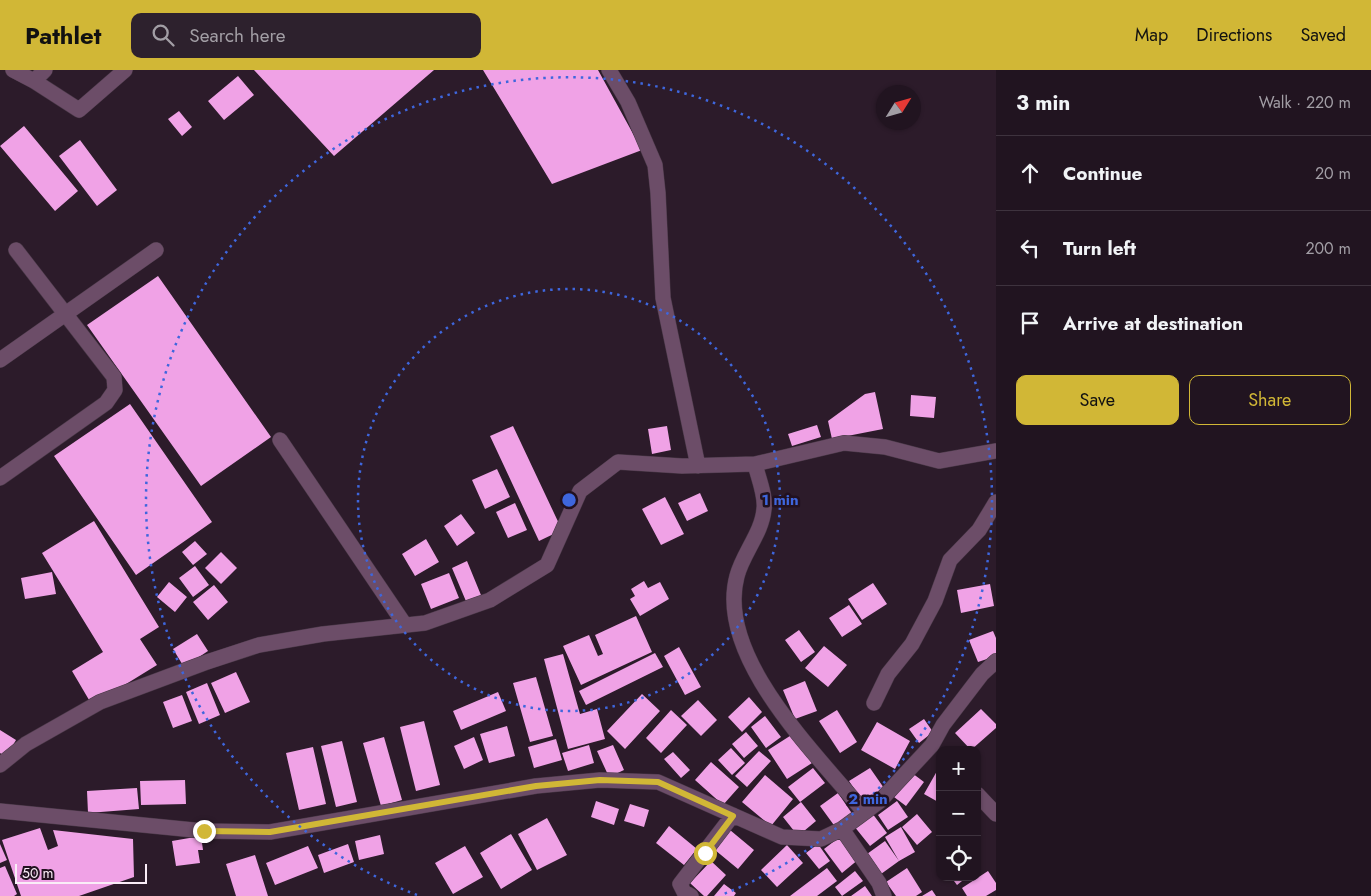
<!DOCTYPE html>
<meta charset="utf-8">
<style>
:root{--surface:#211420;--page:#2d212d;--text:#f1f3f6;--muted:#a29ea5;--line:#3e333e;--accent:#d1b736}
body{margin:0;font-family:Jost,sans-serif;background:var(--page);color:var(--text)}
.controls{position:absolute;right:15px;bottom:15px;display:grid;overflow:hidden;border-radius:10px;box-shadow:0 1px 4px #0004}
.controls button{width:45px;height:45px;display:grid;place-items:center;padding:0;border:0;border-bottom:1px solid var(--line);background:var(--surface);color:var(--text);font:25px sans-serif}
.compass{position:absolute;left:876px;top:15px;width:45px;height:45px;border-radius:50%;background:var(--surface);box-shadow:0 1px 4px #0004;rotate:53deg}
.scale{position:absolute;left:15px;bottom:12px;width:132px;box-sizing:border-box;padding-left:5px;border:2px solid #faedf7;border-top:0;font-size:14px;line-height:18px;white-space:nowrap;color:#faedf7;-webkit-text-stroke:4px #221120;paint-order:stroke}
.stop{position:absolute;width:15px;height:15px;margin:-11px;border:4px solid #d1b736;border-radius:50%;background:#fff}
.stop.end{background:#d1b736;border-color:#fff;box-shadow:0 1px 5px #0008}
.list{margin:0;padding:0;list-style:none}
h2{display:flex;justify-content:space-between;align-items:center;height:65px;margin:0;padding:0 20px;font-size:21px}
h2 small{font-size:16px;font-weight:400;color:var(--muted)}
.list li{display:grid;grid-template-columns:32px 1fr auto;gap:15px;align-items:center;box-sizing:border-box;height:75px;padding:0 20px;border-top:1px solid var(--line)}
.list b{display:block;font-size:19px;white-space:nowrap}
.list em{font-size:16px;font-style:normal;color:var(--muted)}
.actions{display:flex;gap:10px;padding:15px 20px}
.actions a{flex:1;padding:11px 0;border:1px solid var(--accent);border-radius:10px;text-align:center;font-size:18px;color:var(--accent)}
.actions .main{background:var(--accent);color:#111}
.icon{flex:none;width:28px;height:28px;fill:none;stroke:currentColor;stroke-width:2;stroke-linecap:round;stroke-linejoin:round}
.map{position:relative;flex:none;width:996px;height:826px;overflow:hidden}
header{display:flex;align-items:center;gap:30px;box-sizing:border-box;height:70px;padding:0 25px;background:var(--accent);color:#111}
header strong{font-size:24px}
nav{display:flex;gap:28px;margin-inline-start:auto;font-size:18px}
.search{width:350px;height:45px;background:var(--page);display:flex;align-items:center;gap:12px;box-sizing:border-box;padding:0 18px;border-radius:10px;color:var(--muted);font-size:19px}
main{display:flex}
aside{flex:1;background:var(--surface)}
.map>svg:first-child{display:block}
.building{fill:#f0a2e6}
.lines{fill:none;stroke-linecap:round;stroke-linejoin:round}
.minor-casing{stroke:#493847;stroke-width:16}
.minor{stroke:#6c4d68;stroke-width:15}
.route{stroke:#d1b736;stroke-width:6}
.ring{fill:none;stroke:#3e66dd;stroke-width:2.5;stroke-dasharray:2.5 5}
.centre{fill:#3e66dd;stroke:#221120;stroke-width:2.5}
.ring-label{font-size:15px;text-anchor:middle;font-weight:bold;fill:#3e66dd;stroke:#221120;stroke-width:5;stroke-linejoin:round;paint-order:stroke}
</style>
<header>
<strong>Pathlet</strong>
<div class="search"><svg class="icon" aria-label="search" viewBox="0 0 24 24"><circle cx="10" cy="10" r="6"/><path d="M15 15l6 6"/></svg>Search here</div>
<nav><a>Map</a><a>Directions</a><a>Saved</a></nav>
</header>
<main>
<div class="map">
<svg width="996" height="826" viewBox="0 0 996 826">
<rect width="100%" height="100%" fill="#2c1b2a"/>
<path class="building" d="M254 0H434L334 86Z
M483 0H598L642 80 552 114Z
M238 6 254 25 224 50 208 31Z
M179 41 192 57 182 66 168 49Z
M24 56 78 121 55 141 0 76Z
M80 70 117 120 97 136 59 86Z
M158 206 271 367 201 416 87 255Z
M875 322 883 359 832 369 828 351 865 324Z
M911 325 936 327 934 348 910 346Z
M130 334 212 452 136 505 54 386Z
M817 355 821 367 792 376 788 364Z
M513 356 562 460 539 471 490 366Z
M667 356 671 380 652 384 648 359Z
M497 399 510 427 485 439 472 410Z
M700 423 708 441 687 451 678 433Z
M665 427 684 464 661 475 642 439Z
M515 433 527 460 508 468 496 442Z
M461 444 475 463 457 476 444 456Z
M94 451 159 557 140 569 157 595 92 635 72 601 103 582 42 483Z
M426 469 439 492 415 506 402 484Z
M195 471 207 484 193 495 182 482Z
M221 482 237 498 221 514 205 498Z
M467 491 483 530 468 536 452 498Z
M195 496 209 515 193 527 179 508Z
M52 502 56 524 25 529 21 508Z
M449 503 459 528 431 539 421 514Z
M644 511 648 518 660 512 669 529 640 546 630 529 635 526 631 519Z
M169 512 187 527 175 542 157 527Z
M873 513 887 534 862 550 848 529Z
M990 514 994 536 961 543 957 520Z
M214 515 228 532 208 550 193 532Z
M849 535 862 554 842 567 829 548Z
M636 546 652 582 581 615 563 576 589 565 598 586 603 584 595 565Z
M799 560 815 582 801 592 785 570Z
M993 561 996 568V586L978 592 969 570Z
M197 564 208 581 184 597 173 579Z
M824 576 847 595 828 617 805 598Z
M679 577 701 617 685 625 664 586Z
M655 583 663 597 586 635 579 621Z
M563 584 580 644 597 639 605 669 568 679 544 589Z
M236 602 250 632 225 643 211 613Z
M536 607 553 666 530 672 513 613Z
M805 611 817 641 795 649 783 620Z
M207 613 220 645 199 654 186 622Z
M498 622 506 641 461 660 453 641Z
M642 624 660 641 625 679 607 661Z
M182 625 192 651 173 658 163 632Z
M749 627 762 642 742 662 728 647Z
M698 630 717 650 701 666 681 646Z
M981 639 996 654V658L971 680 955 663Z
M671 640 687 655 661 683 646 668Z
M837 640 857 672 840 683 819 651Z
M765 646 781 667 766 678 751 657Z
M924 649 933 662 919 673 909 659Z
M424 651 440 715 416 721 400 657Z
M877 652 910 671 895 699 861 680Z
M507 656 515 686 489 693 480 664Z
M0 660 16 670 6 687 0 683Z
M746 662 758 676 744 688 732 674Z
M793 664 812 693 787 709 768 680Z
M384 667 402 730 381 736 363 673Z
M474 667 483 690 464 699 454 676Z
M556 669 562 690 534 698 528 677Z
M342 671 357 732 336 737 321 676Z
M589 675 594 693 568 701 562 683Z
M613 675 624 700 609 707 597 681Z
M313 677 326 734 299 740 286 683Z
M731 678 745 693 732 705 718 690Z
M759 681 771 691 747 717 735 706Z
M673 682 690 700 681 708 664 689Z
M711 692 739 717 723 735 695 710Z
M813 698 825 713 800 732 788 717Z
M870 698 886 721 865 735 849 711Z
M937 701 940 702V733L924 724Z
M912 703 924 712 906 736 894 727Z
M765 705 793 729 771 756 742 732Z
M185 710 186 734 141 735 140 711Z
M137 718 139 739 88 743 87 721Z
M838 723 853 745 836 758 820 736Z
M596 731 619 739 614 755 591 747Z
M897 731 908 747 888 760 878 745Z
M801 732 816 751 798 766 783 747Z
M630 734 649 740 644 757 624 751Z
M872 743 887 763 870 776 854 756Z
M917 744 932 762 917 775 902 757Z
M547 748 567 785 537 800 518 764Z
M669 756 697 779 684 795 656 773Z
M901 757 915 782 899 791 885 767Z
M40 758 48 780 58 776 53 760 133 769 134 807 79 826H21L2 770Z
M730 760 754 780 738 799 715 780Z
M511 764 532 800 501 819 480 783Z
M380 765 384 784 359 790 355 771Z
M201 766 203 780H198L200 793 176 796 172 771Z
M841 766 859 789 842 803 824 779Z
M885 771 899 791 881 804 867 784Z
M0 774 7 790 0 793Z
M348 774 354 792 324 803 318 785Z
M818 774 830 791 819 799 806 783Z
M787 775 803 793 777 817 761 800Z
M308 776 318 798 275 815 266 793Z
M465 776 483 807 453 824 435 793Z
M255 785 268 826H236L226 794Z
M711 791 726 805 707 826H704L690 813Z
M5 796 17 824 14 826H0V798Z
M827 798 837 811 817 826H790Z
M907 798 922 822 916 826H896L886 812Z
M855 801 863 811 842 826 835 817Z
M988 801 996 813V820L986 826H967L962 818Z
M951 807H967L957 815Z
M724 814 736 823 734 826H714Z
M865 816 872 826H851Z
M932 820 936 826H922Z"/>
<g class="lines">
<g class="minor-casing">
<path id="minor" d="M13 0 34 11 45 0
M609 0 628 32 655 95 658 123 663 228 698 396
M34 11 79 40 125 0
M0 290 156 180
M280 370 405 555
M755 394C758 407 766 426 764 439 762 463 743 483 737 506 715 587 817 684 864 742
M0 408 106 333 115 320 114 307 16 180
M874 633 888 604 912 574 935 531 950 490 979 460 996 432
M0 695 26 674 100 632 207 592 259 575 323 564 425 553 490 530 547 495 580 421 618 392 682 396 755 394 844 373 885 377 939 391 996 381
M977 724 996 744
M0 741 204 761 270 762 536 716 600 710 658 712 782 767 821 769 842 759 880 731 932 675 943 655 982 604 996 591
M842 759 879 813 884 826
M691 826 684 822 680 814 733 745"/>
</g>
<use href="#minor" class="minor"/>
</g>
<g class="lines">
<path class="route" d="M204 761 270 762 536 716 600 710 658 712 733 746 705 783"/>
</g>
<g class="ring">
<circle cx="569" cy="430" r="211"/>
<path d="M417 825A423 423 0 1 1 721 825"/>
</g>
<circle cx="569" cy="430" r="8" class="centre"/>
<g class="ring-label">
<text x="780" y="435">1 min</text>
<text x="868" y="734">2 min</text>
</g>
</svg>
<div class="controls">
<button>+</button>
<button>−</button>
<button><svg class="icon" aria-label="locate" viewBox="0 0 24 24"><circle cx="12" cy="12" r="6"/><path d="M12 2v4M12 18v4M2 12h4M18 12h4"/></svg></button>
</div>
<svg class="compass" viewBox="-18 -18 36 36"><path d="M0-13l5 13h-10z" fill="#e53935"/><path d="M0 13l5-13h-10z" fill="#a29ea5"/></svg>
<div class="scale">50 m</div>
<div class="stop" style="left:705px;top:783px"></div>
<div class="stop end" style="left:204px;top:761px"></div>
</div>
<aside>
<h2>3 min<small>Walk · 220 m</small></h2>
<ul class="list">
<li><svg class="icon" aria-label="ahead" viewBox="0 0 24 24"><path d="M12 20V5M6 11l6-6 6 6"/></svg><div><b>Continue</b></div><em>20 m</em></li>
<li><svg class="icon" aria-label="left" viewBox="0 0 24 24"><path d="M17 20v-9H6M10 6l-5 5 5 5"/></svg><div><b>Turn left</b></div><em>200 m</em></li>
<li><svg class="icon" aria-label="arrive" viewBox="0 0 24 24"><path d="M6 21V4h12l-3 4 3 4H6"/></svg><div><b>Arrive at destination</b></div></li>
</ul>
<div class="actions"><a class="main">Save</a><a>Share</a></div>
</aside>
</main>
